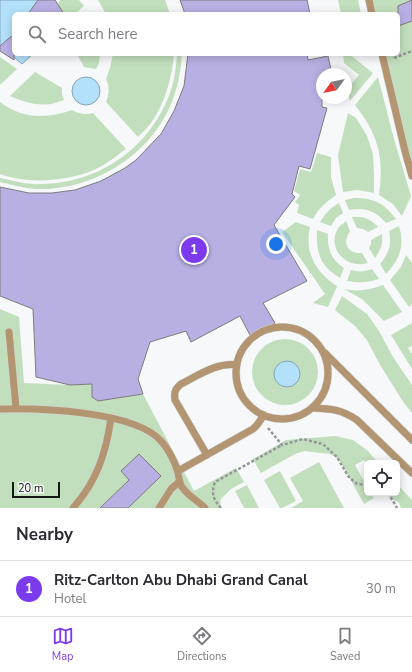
<!DOCTYPE html>
<style>
:root{--surface:#fff;--page:#f2f2f3;--text:#2b2b33;--muted:#7c7c81;--line:#e1e1e2;--accent:#7c3aed}
body{margin:0;font-family:"Nunito Sans",sans-serif;background:var(--page);color:var(--text)}
.controls{position:absolute;right:12px;bottom:12px;display:grid;overflow:hidden;border-radius:6px;box-shadow:0 2px 10px #0003}
.controls button{width:36px;height:36px;display:grid;place-items:center;padding:0;border:0;border-bottom:1px solid var(--line);background:var(--surface);color:var(--text);font:20px sans-serif}
.compass{position:absolute;left:316px;top:68px;width:36px;height:36px;border-radius:50%;background:var(--surface);box-shadow:0 2px 10px #0003;rotate:237deg}
.scale{position:absolute;left:12px;bottom:10px;width:48px;box-sizing:border-box;padding-left:4px;border:2px solid #151616;border-top:0;font-size:11px;line-height:14px;white-space:nowrap;color:#151616;-webkit-text-stroke:3px #f6f8f9;paint-order:stroke}
.you{position:absolute;left:276px;top:244px;width:14px;height:14px;margin:-10px;border:3px solid #fff;border-radius:50%;background:#1a73e8;box-shadow:0 0 0 6px #1a73e833}
.badge{display:grid;place-items:center;width:26px;height:26px;border-radius:50%;background:var(--accent);color:#fff;font-size:13px;font-weight:700}
.pin{position:absolute;translate:-50% -50%;border:2px solid #fff;box-shadow:0 1px 4px #0006}
.list{margin:0;padding:0;list-style:none}
h2{display:flex;justify-content:space-between;align-items:center;height:52px;margin:0;padding:0 16px;font-size:17px}
h2 small{font-size:13px;font-weight:400;color:var(--muted)}
.list li{display:grid;grid-template-columns:26px 1fr auto;gap:12px;align-items:center;box-sizing:border-box;height:56px;padding:0 16px;border-top:1px solid var(--line)}
.list b{display:block;font-size:15px;white-space:nowrap}
.list p{margin:0;font-size:13px;white-space:nowrap;color:var(--muted)}
.list em{font-size:13px;font-style:normal;color:var(--muted)}
.icon{flex:none;width:22px;height:22px;fill:none;stroke:currentColor;stroke-width:2;stroke-linecap:round;stroke-linejoin:round}
.map{position:relative;flex:none;width:412px;height:508px;overflow:hidden}
.search{position:absolute;background:var(--surface);box-shadow:0 2px 10px #0003;left:12px;right:12px;top:12px;height:44px;display:flex;align-items:center;gap:10px;box-sizing:border-box;padding:0 14px;border-radius:6px;color:var(--muted);font-size:15px}
.sheet{height:108px;background:var(--surface)}
nav{display:flex;justify-content:space-around;align-items:center;box-sizing:border-box;height:56px;border-top:1px solid var(--line);background:var(--surface);font-size:11px;color:var(--muted)}
nav a{display:grid;justify-items:center;gap:2px}
nav .on{color:var(--accent)}
.map>svg:first-child{display:block}
.green{fill:#c2dfbd}
.water{fill:#b3e1fb;stroke:#84a4b6}
.building{fill:#b8afe3;stroke:#7c7c7e}
.lines{fill:none;stroke-linecap:round;stroke-linejoin:round}
.service-casing{stroke:#d2d4d5;stroke-width:8}
.path{stroke:#959697;stroke-width:2.5;stroke-dasharray:3 2;stroke-linecap:butt}
.service{stroke:#b39571;stroke-width:7}
</style>
<div class="map">
<svg width="412" height="508" viewBox="0 0 412 508">
<rect width="100%" height="100%" fill="#f6f8f9"/>
<path class="green" d="M60 0H79L84 6 75 14H62L57 6Z
M98 0H165L170 14H106Z
M338 0H358L361 14H337L341 13Z
M366 0H412V176L382 54H398V14H370Z
M77 54H100L99 63 96 69 84 67Z
M113 54H174C172 78 165 103 151 123 147 128 142 133 138 137L106 102C109 94 110 87 106 79L110 68Z
M177 54H182C181 68 179 82 174 96 155 153 95 191 36 189 24 188 12 185 0 182V178C14 181 28 185 42 184 101 183 152 146 171 90 175 78 176 66 177 54Z
M343 54H349L373 73 350 101 347 89 359 75 344 63Z
M0 57 17 69 0 85Z
M35 72 62 88V94L64 100C60 101 56 103 51 104 37 106 23 102 10 96Z
M378 77 394 139 411 196 402 216 393 204 379 195C384 157 379 136 355 105Z
M0 102C22 119 47 119 72 110 79 114 86 115 93 113L126 149C121 152 116 157 111 160 83 181 33 186 0 174Z
M348 113 356 118 367 136 373 154 374 174V193L357 190 343 192 338 155Z
M317 153 331 157V177L336 195C326 202 318 209 313 219L297 213 299 205 295 202 300 195 294 191 300 169 311 172Z
M354 198C374 198 384 203 396 219L386 223C376 211 365 207 349 210L345 200Z
M339 203 343 213 336 218 331 226 320 222C325 214 330 208 339 203Z
M352 217C363 216 371 219 378 227L368 232 363 229 357 228Z
M346 221 350 231C342 242 347 254 362 253L368 263C346 270 325 247 339 227 341 225 344 223 346 221Z
M296 222 310 227C304 252 316 273 337 286L328 307 313 303 325 294 282 232Z
M399 226C405 246 400 259 386 274L380 264C389 253 392 245 389 231Z
M317 230 328 234C327 248 331 260 344 268L340 278C320 266 316 253 317 230Z
M382 234C383 244 381 250 375 258L369 248 371 244V240Z
M406 255 412 263V304L409 307 390 280 401 267Z
M372 269 379 279C366 283 360 283 347 281L351 270C359 272 364 272 372 269Z
M383 285 402 312 384 321 362 299 344 289C358 292 370 290 383 285Z
M342 296 367 314 379 331 393 357 412 385V413L404 403 380 365 367 340 355 326 335 310Z
M0 309 19 317 24 383 70 385 92 384V397L99 401 143 394 194 491 236 468 244 482 231 489 220 500 221 508H0Z
M412 323V346L408 348 412 354V369L391 335Z
M252 372a33 33 0 1 1 66 0a33 33 0 1 1-66 0Z
M335 436 353 440 368 451 378 463H367V464L364 460 355 465 367 487V493H370L374 498 364 504 339 459 330 454 304 451 295 454 261 473 253 459 286 440Z
M319 462 344 508H291L303 501 290 478Z
M280 471 296 501 282 508H280L264 480Z
M397 484 412 500V508H401L399 503 384 493H397Z
M247 485 259 508H244L235 491Z"/>
<path class="water" d="M0 0H40L51 14H14V54H33L22 64 0 45Z
M72 91a14 14 0 1 1 28 0a14 14 0 1 1-28 0Z
M274 374a13 13 0 1 1 26 0a13 13 0 1 1-26 0Z"/>
<path class="building" d="M38 0H55L64 14H28Z
M180 0H307L310 14H185Z
M412 0V21L398 26V6Z
M14 34V60L0 51V46Z
M188 54H307L308 60 328 56 332 74H322V107L327 108 310 169 299 166 292 194 295 197 274 225 307 281 263 303 275 323 251 337 240 316 191 342 186 331 150 342 138 379 143 394 98 401 92 397V384L70 385 36 377 33 309 0 296V187L29 193H52L75 190 101 181 125 168 136 160 161 134 174 111 184 86Z
M139 454 161 476 128 508H100L129 480 121 471Z"/>
<g class="lines">
<g class="service-casing">
<path id="service" d="M369 0 372 14
M382 54 405 151 412 176
M236 373a46 46 0 1 1 92 0a46 46 0 1 1-92 0Z
M9 332 16 408
M325 353 412 440
M312 408C332 409 340 409 357 420L412 473
M0 409C39 408 135 411 161 441 167 447 175 462 177 470 179 476 179 482 182 487 188 496 198 501 205 508
M207 455 175 400C174 392 175 389 181 384 199 375 217 362 237 365
M178 471 253 429 257 425 264 415
M73 508C97 481 106 453 111 418
M159 508 171 489 179 482"/>
</g>
<path class="path" d="M394 58 412 51
M268 428 282 445 303 439 323 444 337 457 348 476 357 484 367 485
M388 493 393 501 397 508
M221 508C213 499 211 493 215 482L282 445"/>
<use href="#service" class="service"/>
</g>
</svg>
<div class="controls">
<button><svg class="icon" aria-label="locate" viewBox="0 0 24 24"><circle cx="12" cy="12" r="6"/><path d="M12 2v4M12 18v4M2 12h4M18 12h4"/></svg></button>
</div>
<svg class="compass" viewBox="-18 -18 36 36"><path d="M0-13l5 13h-10z" fill="#e53935"/><path d="M0 13l5-13h-10z" fill="#7c7c81"/></svg>
<div class="scale">20 m</div>
<div class="you"></div>
<div class="pin badge" style="left:194px;top:250px">1</div>
<div class="search"><svg class="icon" aria-label="search" viewBox="0 0 24 24"><circle cx="10" cy="10" r="6"/><path d="M15 15l6 6"/></svg>Search here</div>
</div>
<section class="sheet">
<h2>Nearby<small></small></h2>
<ul class="list">
<li><span class="badge">1</span><div><b>Ritz-Carlton Abu Dhabi Grand Canal</b><p>Hotel</p></div><em>30 m</em></li>
</ul>
</section>
<nav>
<a class="on"><svg class="icon" aria-label="map" viewBox="0 0 24 24"><path d="M3 6l6-2 6 2 6-2v14l-6 2-6-2-6 2zM9 4v14M15 6v14"/></svg>Map</a>
<a><svg class="icon" aria-label="directions" viewBox="0 0 24 24"><path d="M12 3l9 9-9 9-9-9zM9 14v-3h6M13 9l2 2-2 2"/></svg>Directions</a>
<a><svg class="icon" aria-label="saved" viewBox="0 0 24 24"><path d="M7 4h10v16l-5-4-5 4z"/></svg>Saved</a>
</nav>
